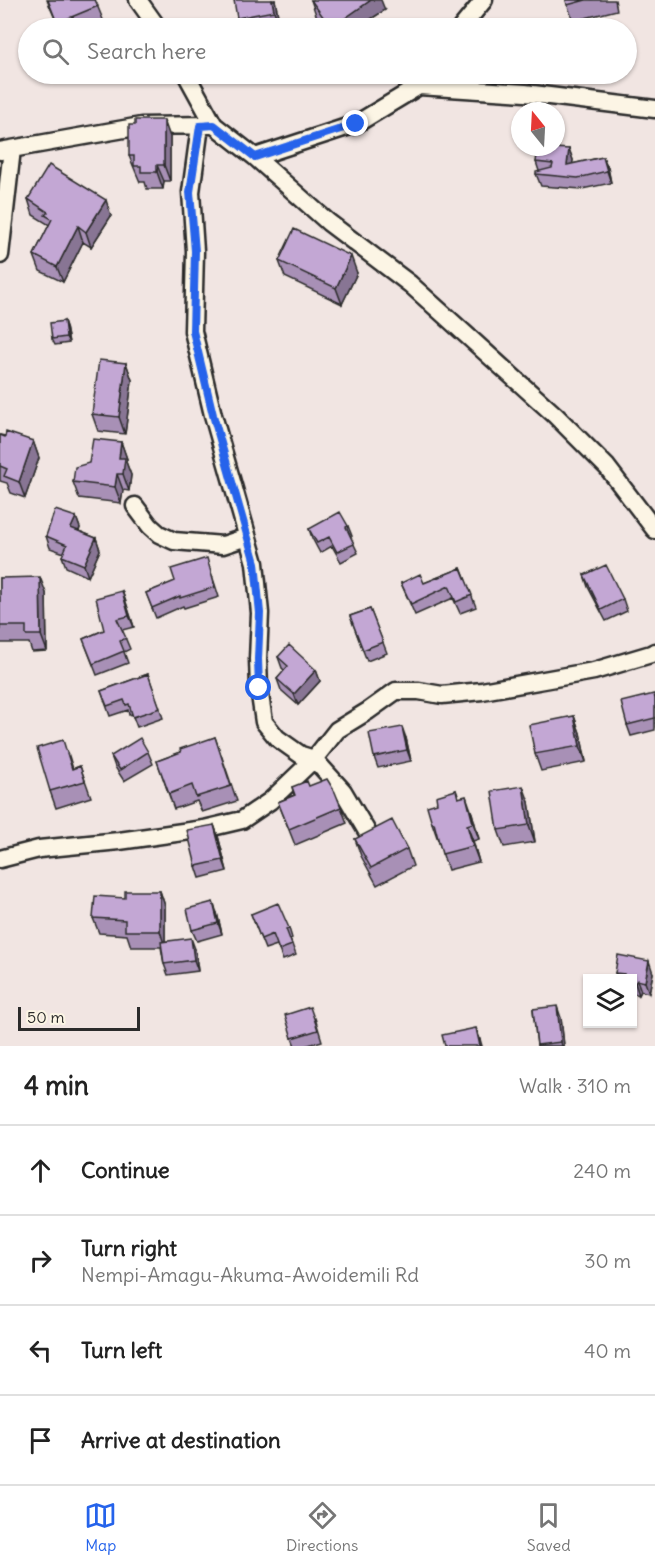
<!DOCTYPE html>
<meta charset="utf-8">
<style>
:root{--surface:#fff;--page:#f2f2f2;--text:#222;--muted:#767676;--line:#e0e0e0;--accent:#2563eb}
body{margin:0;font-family:Delius,sans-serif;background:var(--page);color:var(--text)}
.controls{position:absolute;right:18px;bottom:18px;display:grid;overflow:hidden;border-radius:0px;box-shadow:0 2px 4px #0004}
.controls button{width:54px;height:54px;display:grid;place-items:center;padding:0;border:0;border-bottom:2px solid var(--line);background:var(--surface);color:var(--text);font:30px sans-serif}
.compass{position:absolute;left:511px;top:102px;width:54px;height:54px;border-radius:50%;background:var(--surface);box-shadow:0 2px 4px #0004;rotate:342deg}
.scale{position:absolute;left:18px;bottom:15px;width:122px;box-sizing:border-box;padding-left:6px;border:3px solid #2b2b2b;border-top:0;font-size:16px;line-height:21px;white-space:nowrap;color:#2b2b2b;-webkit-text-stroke:4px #fcf5e5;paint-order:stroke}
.stop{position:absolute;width:18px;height:18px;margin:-14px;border:4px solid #2563eb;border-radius:50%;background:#fff}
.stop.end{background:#2563eb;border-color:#fff;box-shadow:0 2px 6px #0008}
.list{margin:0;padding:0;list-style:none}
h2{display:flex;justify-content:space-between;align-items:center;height:78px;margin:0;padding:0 24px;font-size:26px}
h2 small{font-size:20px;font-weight:400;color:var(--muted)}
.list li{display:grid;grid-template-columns:39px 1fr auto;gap:18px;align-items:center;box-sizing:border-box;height:90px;padding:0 24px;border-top:2px solid var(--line)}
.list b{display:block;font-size:22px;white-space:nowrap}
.list p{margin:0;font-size:20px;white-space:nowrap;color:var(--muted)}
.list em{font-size:20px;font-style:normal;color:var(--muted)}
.icon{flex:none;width:33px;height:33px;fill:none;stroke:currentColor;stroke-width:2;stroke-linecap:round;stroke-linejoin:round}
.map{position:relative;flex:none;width:655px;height:1046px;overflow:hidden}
.search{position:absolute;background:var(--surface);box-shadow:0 2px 4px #0004;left:18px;right:18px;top:18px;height:66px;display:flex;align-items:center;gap:15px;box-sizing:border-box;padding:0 21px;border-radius:33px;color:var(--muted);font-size:22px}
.sheet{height:438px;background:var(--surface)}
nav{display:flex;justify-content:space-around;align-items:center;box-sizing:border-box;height:84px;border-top:2px solid var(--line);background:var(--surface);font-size:16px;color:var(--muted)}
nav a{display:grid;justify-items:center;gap:3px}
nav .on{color:var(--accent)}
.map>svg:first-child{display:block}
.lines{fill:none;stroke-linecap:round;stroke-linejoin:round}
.street-casing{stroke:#2b2b2b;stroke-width:21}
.street{stroke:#fcf5e5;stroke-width:16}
.wall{fill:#a890b6;stroke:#2b2b2b;stroke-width:1.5}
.shaded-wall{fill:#887594;stroke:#2b2b2b;stroke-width:1.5}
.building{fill:#c3a7d4;stroke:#2b2b2b;stroke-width:1.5}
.route{stroke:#2563eb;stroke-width:8}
</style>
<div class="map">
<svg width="655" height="1046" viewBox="0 0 655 1046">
<rect width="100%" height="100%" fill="#f1e5e2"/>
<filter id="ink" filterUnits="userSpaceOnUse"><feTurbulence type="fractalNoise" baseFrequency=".0167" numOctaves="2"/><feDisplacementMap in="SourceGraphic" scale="12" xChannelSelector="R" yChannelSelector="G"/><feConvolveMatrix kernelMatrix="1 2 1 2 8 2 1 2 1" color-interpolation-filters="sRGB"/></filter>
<g filter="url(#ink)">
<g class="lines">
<g class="street-casing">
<path id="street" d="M138 0 158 28
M461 28 484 0
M186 74 214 125 255 157 328 222 410 284 555 415 607 467 655 530
M419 86 525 93 655 109
M200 126 191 192 195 251 193 331 213 415 255 563 260 613 258 659 259 688 264 722 277 738 301 755 314 759 343 791 369 835
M0 151 141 126 210 125
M255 157 356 124 419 86 428 74
M0 255 12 149
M135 506 150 526 159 534 174 541 223 545 247 537
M0 859 39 849 119 841 204 829 242 820 270 801 314 759 337 730 368 711 396 691H419L442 695 482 691 594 671 651 654 655 652"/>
</g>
<use href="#street" class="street"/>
</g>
<path class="wall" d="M47 0H95L104 22 89 28H59Z
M275 0 280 27 275 28H241L237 18Z
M311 0 385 10 357 28H326L316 15Z
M566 0H615L617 10 573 21Z
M170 137V181H164L163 189H147L145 182H140L129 156Z
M569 149 573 160 572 164 603 157 608 168 611 183 582 189 541 186 536 174 539 171 536 162Z
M28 199 111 216 91 247 83 242 63 282 40 271 34 255 49 225 48 224 33 215Z
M279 261 357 273 342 304 285 277Z
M64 321 66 327 69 343 55 345 52 339Z
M126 363 132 380 125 434 98 431 92 414Z
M0 435 33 441 39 458 25 498 11 493 7 483 0 481Z
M121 442 127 459 126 462 131 475 129 491 123 490 121 503 79 498 73 482 89 463Z
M76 517 80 528 79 531 96 538 100 550 88 577 66 567 62 556 64 553 50 548 46 536Z
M348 526 352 536H350L358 553 341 562 332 546 320 553 312 538 309 529Z
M461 568 476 607 460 613 453 598 415 615 401 583H424Z
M210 569 219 597 184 608 183 606 156 618 146 593Z
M584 575 623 599 627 611 606 621 588 587Z
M0 578 46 593 47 651 32 652 29 643H0Z
M122 591 134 627 122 630 130 649 124 652 128 663 97 675 83 639 104 630Z
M370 609 387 653 367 661 350 616Z
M278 657 316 670 320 681 298 705 281 690 277 679 285 671 282 668Z
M148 674 163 718 137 727 132 714 129 715 128 710 110 716 101 691Z
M655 697V730L631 736 627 725Z
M574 716 580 733 586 762 541 771 535 754Z
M215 737 237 801 202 812 197 801 174 809 157 761 181 752Z
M406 738 411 761 378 768 374 757Z
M148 752 153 764 124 781 115 767 111 756Z
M69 756 73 769 80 766 91 797 56 808 50 791Z
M309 786 341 807 347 823 295 845 278 802 294 795 292 787Z
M456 790 459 798 472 813 479 839 473 841 479 862 448 870 438 840 432 823 437 803Z
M529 802 535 842 504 847 498 830Z
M214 825 218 836 227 871 200 878 196 866Z
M355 839 407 849 413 866 377 885 361 856Z
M160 891 165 906V941L195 949 198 971 168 975 164 964 161 947H131L127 935 99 933 93 918 125 898Z
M217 913 222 934 197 941 192 930Z
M251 914 289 928 292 938 290 939 296 955 283 960 277 945 265 949Z
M615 973H653L649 993 641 991 639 995 633 993V978H617Z
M533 1009 561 1018 564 1046H537Z
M315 1018 322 1041 305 1046H295L292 1038Z"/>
<path class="shaded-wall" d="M272 0H275L280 27 274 11Z
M371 0H381L385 10 357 28H331Z
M164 120 170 137V181L164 165Z
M569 149 573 160 571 176 567 165Z
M603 157 608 168 611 183 607 171Z
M157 165 164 181 163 189 157 172Z
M106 200 111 216 91 247 86 232Z
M78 226 83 242 63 282 57 267Z
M351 256 357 273 342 304 336 288Z
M64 321 66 327 69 343 66 337Z
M126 363 132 380 125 434 119 417Z
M33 441 39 458 25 498 19 482Z
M121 442 127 459 126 462 131 475 129 491 123 474 119 458Z
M117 474 123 490 121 503 115 487Z
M76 517 80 528 75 539 71 528Z
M96 538 100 550 88 577 84 565Z
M40 577 46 593 47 651 41 635Z
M122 591 126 602 134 627 129 616Z
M316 670 320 681 298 705 294 694Z
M574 716 580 733 586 762 580 746Z
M402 727 406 738 411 761 407 750Z
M523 786 529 802 535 842 529 825Z
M466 796 472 813 479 839 473 823Z
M214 825 218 836 227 871 223 860Z
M467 825 473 841 479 862 473 846Z
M160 891 165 906V947L160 931Z
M213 902 217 913 222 934 218 923Z
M191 938 195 949 198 971 194 960Z
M649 961 653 973 649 993 645 982Z
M637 980 641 991 639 995 635 983Z
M557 1006 561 1018 564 1046H562L561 1042Z
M476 1028 480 1039 482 1046H480Z"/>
<path class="building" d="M48 0H95L98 6 57 23Z
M234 0H272L274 11 237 18Z
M311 0H371L331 28Z
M566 0H586L567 5Z
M135 120H164V165H157V172H141V166H134V156H129V125H135Z
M538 147 569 149 567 165 603 157 607 171 578 178 536 174V172L552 168 553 164 536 162Z
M49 165 106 200 86 232 78 226 57 267 34 255 52 219 45 215 48 212 28 199Z
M294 229 351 256 336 288 279 261Z
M64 321 66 337 52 339 50 323Z
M99 360 126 363 119 417 92 414Z
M6 432 33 441 19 482 4 476 7 469 0 466V435L5 437Z
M93 439 121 442 119 458H125L123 474H117L115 487 73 482 75 467 89 463Z
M55 510 76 517 71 528 96 538 84 565 62 556 67 545 46 536Z
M340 512 348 526 346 527 354 544 337 552 329 537 317 543 309 529Z
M207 558 215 587 180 598V596L152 608 146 593 175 581 171 569Z
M606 565 623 599 601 610 584 575Z
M461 568 472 595 456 602 449 586 411 604 401 583 420 574 424 583Z
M40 577 41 635H26V626H0V578Z
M122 591 129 616 117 619 126 638 120 641 124 651 93 664 83 639 104 630 96 598Z
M370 609 383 642 363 650 350 616Z
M289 645 316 670 294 694 277 679 288 666 278 657Z
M148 674 160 708 133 717 129 704 126 705 124 700 107 706 101 691Z
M654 694 655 699V718L627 725 621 702Z
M574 716 580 746 535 754 529 725Z
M402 727 407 750 374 757 369 733Z
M215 737 231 786 196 797 192 785 169 794 157 761 181 752 180 749Z
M140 738 148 752 120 770 111 756Z
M63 740 72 769 80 766 85 781 50 791 37 748Z
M327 779 335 792 341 807 289 829 278 802 295 795 292 787 307 781 309 786Z
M523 786 529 825 498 830 492 791Z
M456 790 458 798 466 796 473 823 467 825 473 846 442 854 434 823H432L427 806 437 803 436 796Z
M392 820 407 849 371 868 355 839Z
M214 825 223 860 196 866 187 830Z
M125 891H160V931H125V920L93 918 95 896 125 898Z
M213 902 218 923 192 930 187 909Z
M278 903 289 928 286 929 292 945 279 950 273 934 261 939 251 914Z
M191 938 194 960 164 964 161 942Z
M618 955 649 961 645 982 637 980 635 983H633V978H623L624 974 615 973Z
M557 1006 561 1042 537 1045 533 1009Z
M310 1007 318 1030 292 1038 285 1015Z
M476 1028 480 1046H445L442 1035Z"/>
</g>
<g class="lines" filter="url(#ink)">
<path class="route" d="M259 688 258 659 260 613 255 563 213 415 193 331 195 251 190 192 200 126 214 125 255 157 356 124"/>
</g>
</svg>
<div class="controls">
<button><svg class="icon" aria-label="layers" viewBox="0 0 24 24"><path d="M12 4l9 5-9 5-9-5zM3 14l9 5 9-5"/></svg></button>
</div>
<svg class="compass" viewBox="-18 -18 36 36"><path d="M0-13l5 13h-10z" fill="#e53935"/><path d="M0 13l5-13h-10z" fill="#767676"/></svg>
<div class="scale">50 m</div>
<div class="stop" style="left:259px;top:688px"></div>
<div class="stop end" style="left:356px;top:124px"></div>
<div class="search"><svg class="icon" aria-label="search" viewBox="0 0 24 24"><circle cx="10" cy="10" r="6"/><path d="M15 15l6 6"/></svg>Search here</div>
</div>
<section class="sheet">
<h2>4 min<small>Walk · 310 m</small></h2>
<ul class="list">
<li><svg class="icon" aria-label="ahead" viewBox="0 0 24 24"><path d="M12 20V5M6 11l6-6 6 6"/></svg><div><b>Continue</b></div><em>240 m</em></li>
<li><svg class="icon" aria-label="right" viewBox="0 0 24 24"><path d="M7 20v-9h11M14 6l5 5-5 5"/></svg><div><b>Turn right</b><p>Nempi-Amagu-Akuma-Awoidemili Rd</p></div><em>30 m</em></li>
<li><svg class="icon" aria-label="left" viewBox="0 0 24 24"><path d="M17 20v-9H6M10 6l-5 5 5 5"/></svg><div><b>Turn left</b></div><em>40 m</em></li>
<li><svg class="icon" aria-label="arrive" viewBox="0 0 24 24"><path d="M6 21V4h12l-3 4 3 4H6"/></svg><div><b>Arrive at destination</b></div></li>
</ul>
</section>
<nav>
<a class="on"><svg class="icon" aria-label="map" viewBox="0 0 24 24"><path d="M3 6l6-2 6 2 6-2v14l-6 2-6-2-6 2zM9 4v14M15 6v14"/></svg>Map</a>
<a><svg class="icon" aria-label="directions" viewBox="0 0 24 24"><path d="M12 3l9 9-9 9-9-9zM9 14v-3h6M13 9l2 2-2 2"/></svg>Directions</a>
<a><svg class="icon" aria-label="saved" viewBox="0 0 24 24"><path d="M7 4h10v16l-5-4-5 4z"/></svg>Saved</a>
</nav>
